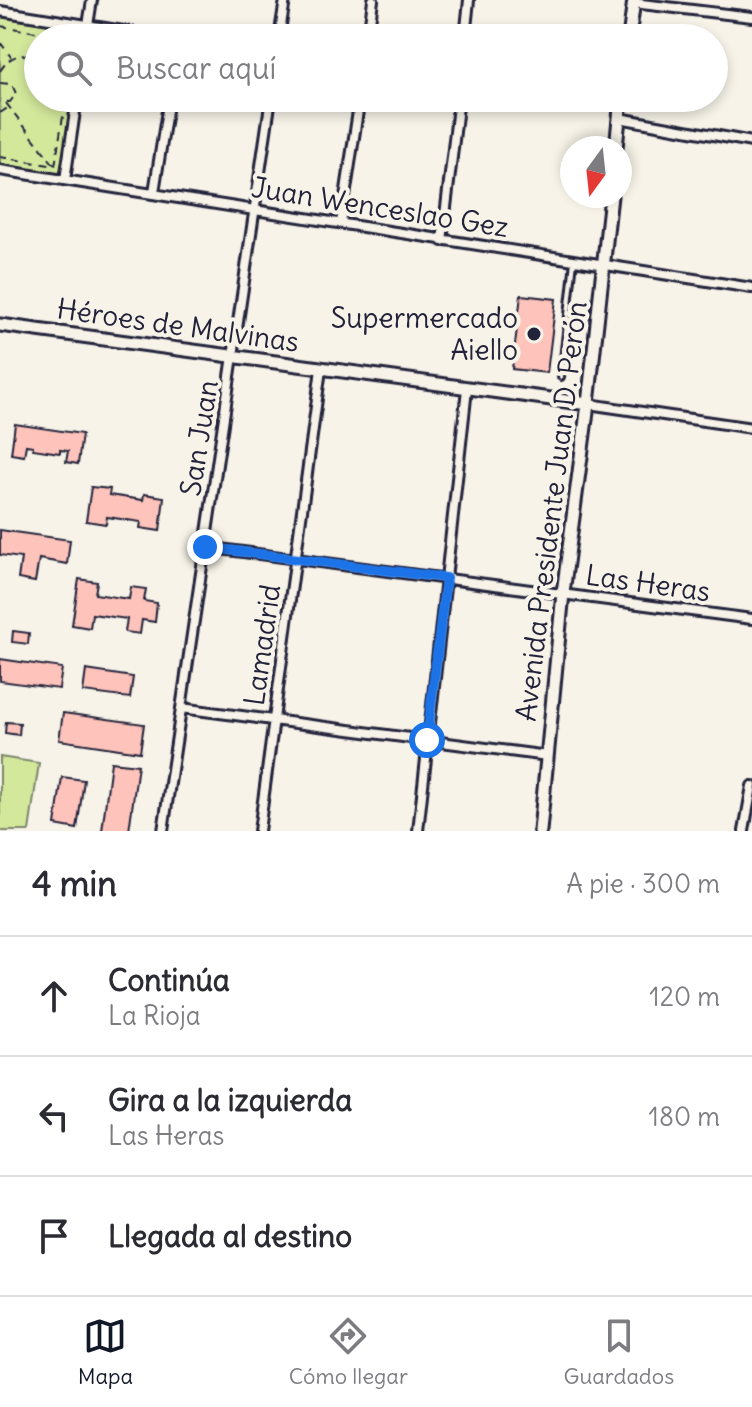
<!DOCTYPE html>
<html lang="es">
<meta charset="utf-8">
<style>
:root{--surface:#fff;--page:#f2f2f3;--text:#2b2b33;--muted:#7c7c81;--line:#e1e1e2;--accent:#111827}
body{margin:0;font-family:Delius,sans-serif;background:var(--page);color:var(--text)}
.compass{position:absolute;left:560px;top:136px;width:72px;height:72px;border-radius:50%;background:var(--surface);box-shadow:0 4px 12px #0003;rotate:195deg}
.stop{position:absolute;width:24px;height:24px;margin:-18px;border:6px solid #1a73e8;border-radius:50%;background:#fff}
.stop.end{background:#1a73e8;border-color:#fff;box-shadow:0 2px 8px #0008}
.list{margin:0;padding:0;list-style:none}
h2{display:flex;justify-content:space-between;align-items:center;height:104px;margin:0;padding:0 32px;font-size:34px}
h2 small{font-size:26px;font-weight:400;color:var(--muted)}
.list li{display:grid;grid-template-columns:52px 1fr auto;gap:24px;align-items:center;box-sizing:border-box;height:120px;padding:0 32px;border-top:2px solid var(--line)}
.list b{display:block;font-size:30px;white-space:nowrap}
.list p{margin:0;font-size:26px;white-space:nowrap;color:var(--muted)}
.list em{font-size:26px;font-style:normal;color:var(--muted)}
.icon{flex:none;width:44px;height:44px;fill:none;stroke:currentColor;stroke-width:2;stroke-linecap:round;stroke-linejoin:round}
.map{position:relative;flex:none;width:752px;height:831px;overflow:hidden}
.search{position:absolute;background:var(--surface);box-shadow:0 4px 12px #0003;left:24px;right:24px;top:24px;height:88px;display:flex;align-items:center;gap:20px;box-sizing:border-box;padding:0 28px;border-radius:44px;color:var(--muted);font-size:30px}
.sheet{height:464px;background:var(--surface)}
nav{display:flex;justify-content:space-around;align-items:center;box-sizing:border-box;height:112px;border-top:2px solid var(--line);background:var(--surface);font-size:22px;color:var(--muted)}
nav a{display:grid;justify-items:center;gap:4px}
nav .on{color:var(--accent)}
.map>svg:first-child{display:block}
.green{fill:#d4e89c;stroke:#7b856c;stroke-width:2}
.building{fill:#fec3ba;stroke:#22223b;stroke-width:2}
.lines{fill:none;stroke-linecap:round;stroke-linejoin:round}
.service-casing{stroke:#22223b;stroke-width:10}
.minor-casing{stroke:#22223b;stroke-width:14}
.secondary-casing{stroke:#22223b;stroke-width:17}
.path{stroke:#22223b;stroke-width:2;stroke-dasharray:8 6;stroke-linecap:butt}
.service{stroke:#f7f3e8;stroke-width:4}
.minor{stroke:#f7f3e8;stroke-width:8}
.secondary{stroke:#f7f3e8;stroke-width:11}
.route{stroke:#1a73e8;stroke-width:10}
.poi-dot{fill:#22223b;stroke:#f7f3e8;stroke-width:3}
.labels{text-anchor:middle;stroke-width:8;stroke-linejoin:round;paint-order:stroke}
.street-label{font-size:28px;fill:#22223b;stroke:#f7f3e8}
.poi-label{font-size:28px;fill:#22223b;stroke:#f7f3e8;text-anchor:end}
</style>
<div class="map">
<svg width="752" height="831" viewBox="0 0 752 831">
<rect width="100%" height="100%" fill="#f7f3e8"/>
<filter id="ink" filterUnits="userSpaceOnUse"><feTurbulence type="fractalNoise" baseFrequency=".0125" numOctaves="2"/><feDisplacementMap in="SourceGraphic" scale="16" xChannelSelector="R" yChannelSelector="G"/><feConvolveMatrix kernelMatrix="1 2 1 2 8 2 1 2 1" color-interpolation-filters="sRGB"/></filter>
<g filter="url(#ink)">
<path class="green" d="M0 17 75 28 82 35 83 38H38V98H74L63 169 56 176 0 167Z
M0 757 39 763 29 831H0Z"/>
<path class="building" d="M521 295 556 299 547 373 512 369Z
M15 424 82 434 78 464 66 462 68 451 60 450V453L33 449V446L26 445 24 456 11 454Z
M91 487 110 489 109 495 143 500 144 494 164 497 160 531 140 528 141 522 107 517 106 524 86 521Z
M0 530 70 540 67 564 39 559 35 582 18 579 21 558 0 555Z
M79 579 97 582 95 594 129 599 131 587 146 589 144 601 157 603 155 622 142 620 140 634 125 632 127 619 92 614 90 628 72 625Z
M13 631 29 633 28 644 12 642Z
M0 659 62 668 59 689 0 681Z
M86 670 133 677 130 698 83 692Z
M63 713 144 724 140 752 59 740Z
M6 722 20 723 19 735 5 733Z
M111 762 138 765 129 831H102Z
M62 777 84 780 77 829 55 825Z"/>
<g class="lines">
<g class="service-casing">
<path id="service" d="M561 377 574 261"/>
</g>
<g class="minor-casing">
<path id="minor" d="M633 3 752 17
M0 11 167 38
M86 38 92 0
M279 38 285 0
M368 38 373 0
M465 38 469 0
M619 118 752 142
M0 170C251 208 501 250 752 288
M65 180 77 98
M154 192 169 98
M341 223 360 98
M442 241 459 98
M588 404 752 428
M205 547 752 619
M181 708 548 756
M163 831 271 98
M259 831 321 369
M418 831 467 389
M744 831 752 786"/>
</g>
<g class="secondary-casing">
<path id="secondary" d="M629 38 634 0
M616 148 621 98
M0 325 588 404
M540 831 563 593 588 404 611 196"/>
</g>
<path class="path" d="M0 26 72 38
M0 42 11 57
M0 71C10 55 21 52 38 58
M0 83 12 84 16 94 10 102 0 101
M6 103 55 166
M0 113 9 107
M0 157 55 166 66 98"/>
<use href="#service" class="service"/>
<use href="#minor" class="minor"/>
<use href="#secondary" class="secondary"/>
</g>
</g>
<g class="lines" filter="url(#ink)">
<path class="route" d="M205 547 446 578 427 740"/>
</g>
<circle class="poi-dot" cx="534" cy="334" r="8"/>
<g class="labels">
<g class="street-label">
<text transform="translate(380 207) rotate(9)" y="10">Juan Wenceslao Gez</text>
<text transform="translate(178 325) rotate(8)" y="10">Héroes de Malvinas</text>
<text transform="translate(199 438) rotate(-81)" y="10">San Juan</text>
<text transform="translate(551 511) rotate(-83)" y="10">Avenida Presidente Juan D. Perón</text>
<text transform="translate(648 583) rotate(8)" y="10">Las Heras</text>
<text transform="translate(262 645) rotate(-82)" y="10">Lamadrid</text>
</g>
<g class="poi-label">
<text x="518" y="328">Supermercado<tspan x="518" dy="32">Aiello</tspan></text>
</g>
</g>
</svg>
<svg class="compass" viewBox="-18 -18 36 36"><path d="M0-13l5 13h-10z" fill="#e53935"/><path d="M0 13l5-13h-10z" fill="#7c7c81"/></svg>
<div class="stop" style="left:427px;top:740px"></div>
<div class="stop end" style="left:205px;top:547px"></div>
<div class="search"><svg class="icon" aria-label="search" viewBox="0 0 24 24"><circle cx="10" cy="10" r="6"/><path d="M15 15l6 6"/></svg>Buscar aquí</div>
</div>
<section class="sheet">
<h2>4 min<small>A pie · 300 m</small></h2>
<ul class="list">
<li><svg class="icon" aria-label="ahead" viewBox="0 0 24 24"><path d="M12 20V5M6 11l6-6 6 6"/></svg><div><b>Continúa</b><p>La Rioja</p></div><em>120 m</em></li>
<li><svg class="icon" aria-label="left" viewBox="0 0 24 24"><path d="M17 20v-9H6M10 6l-5 5 5 5"/></svg><div><b>Gira a la izquierda</b><p>Las Heras</p></div><em>180 m</em></li>
<li><svg class="icon" aria-label="arrive" viewBox="0 0 24 24"><path d="M6 21V4h12l-3 4 3 4H6"/></svg><div><b>Llegada al destino</b></div></li>
</ul>
</section>
<nav>
<a class="on"><svg class="icon" aria-label="map" viewBox="0 0 24 24"><path d="M3 6l6-2 6 2 6-2v14l-6 2-6-2-6 2zM9 4v14M15 6v14"/></svg>Mapa</a>
<a><svg class="icon" aria-label="directions" viewBox="0 0 24 24"><path d="M12 3l9 9-9 9-9-9zM9 14v-3h6M13 9l2 2-2 2"/></svg>Cómo llegar</a>
<a><svg class="icon" aria-label="saved" viewBox="0 0 24 24"><path d="M7 4h10v16l-5-4-5 4z"/></svg>Guardados</a>
</nav>
